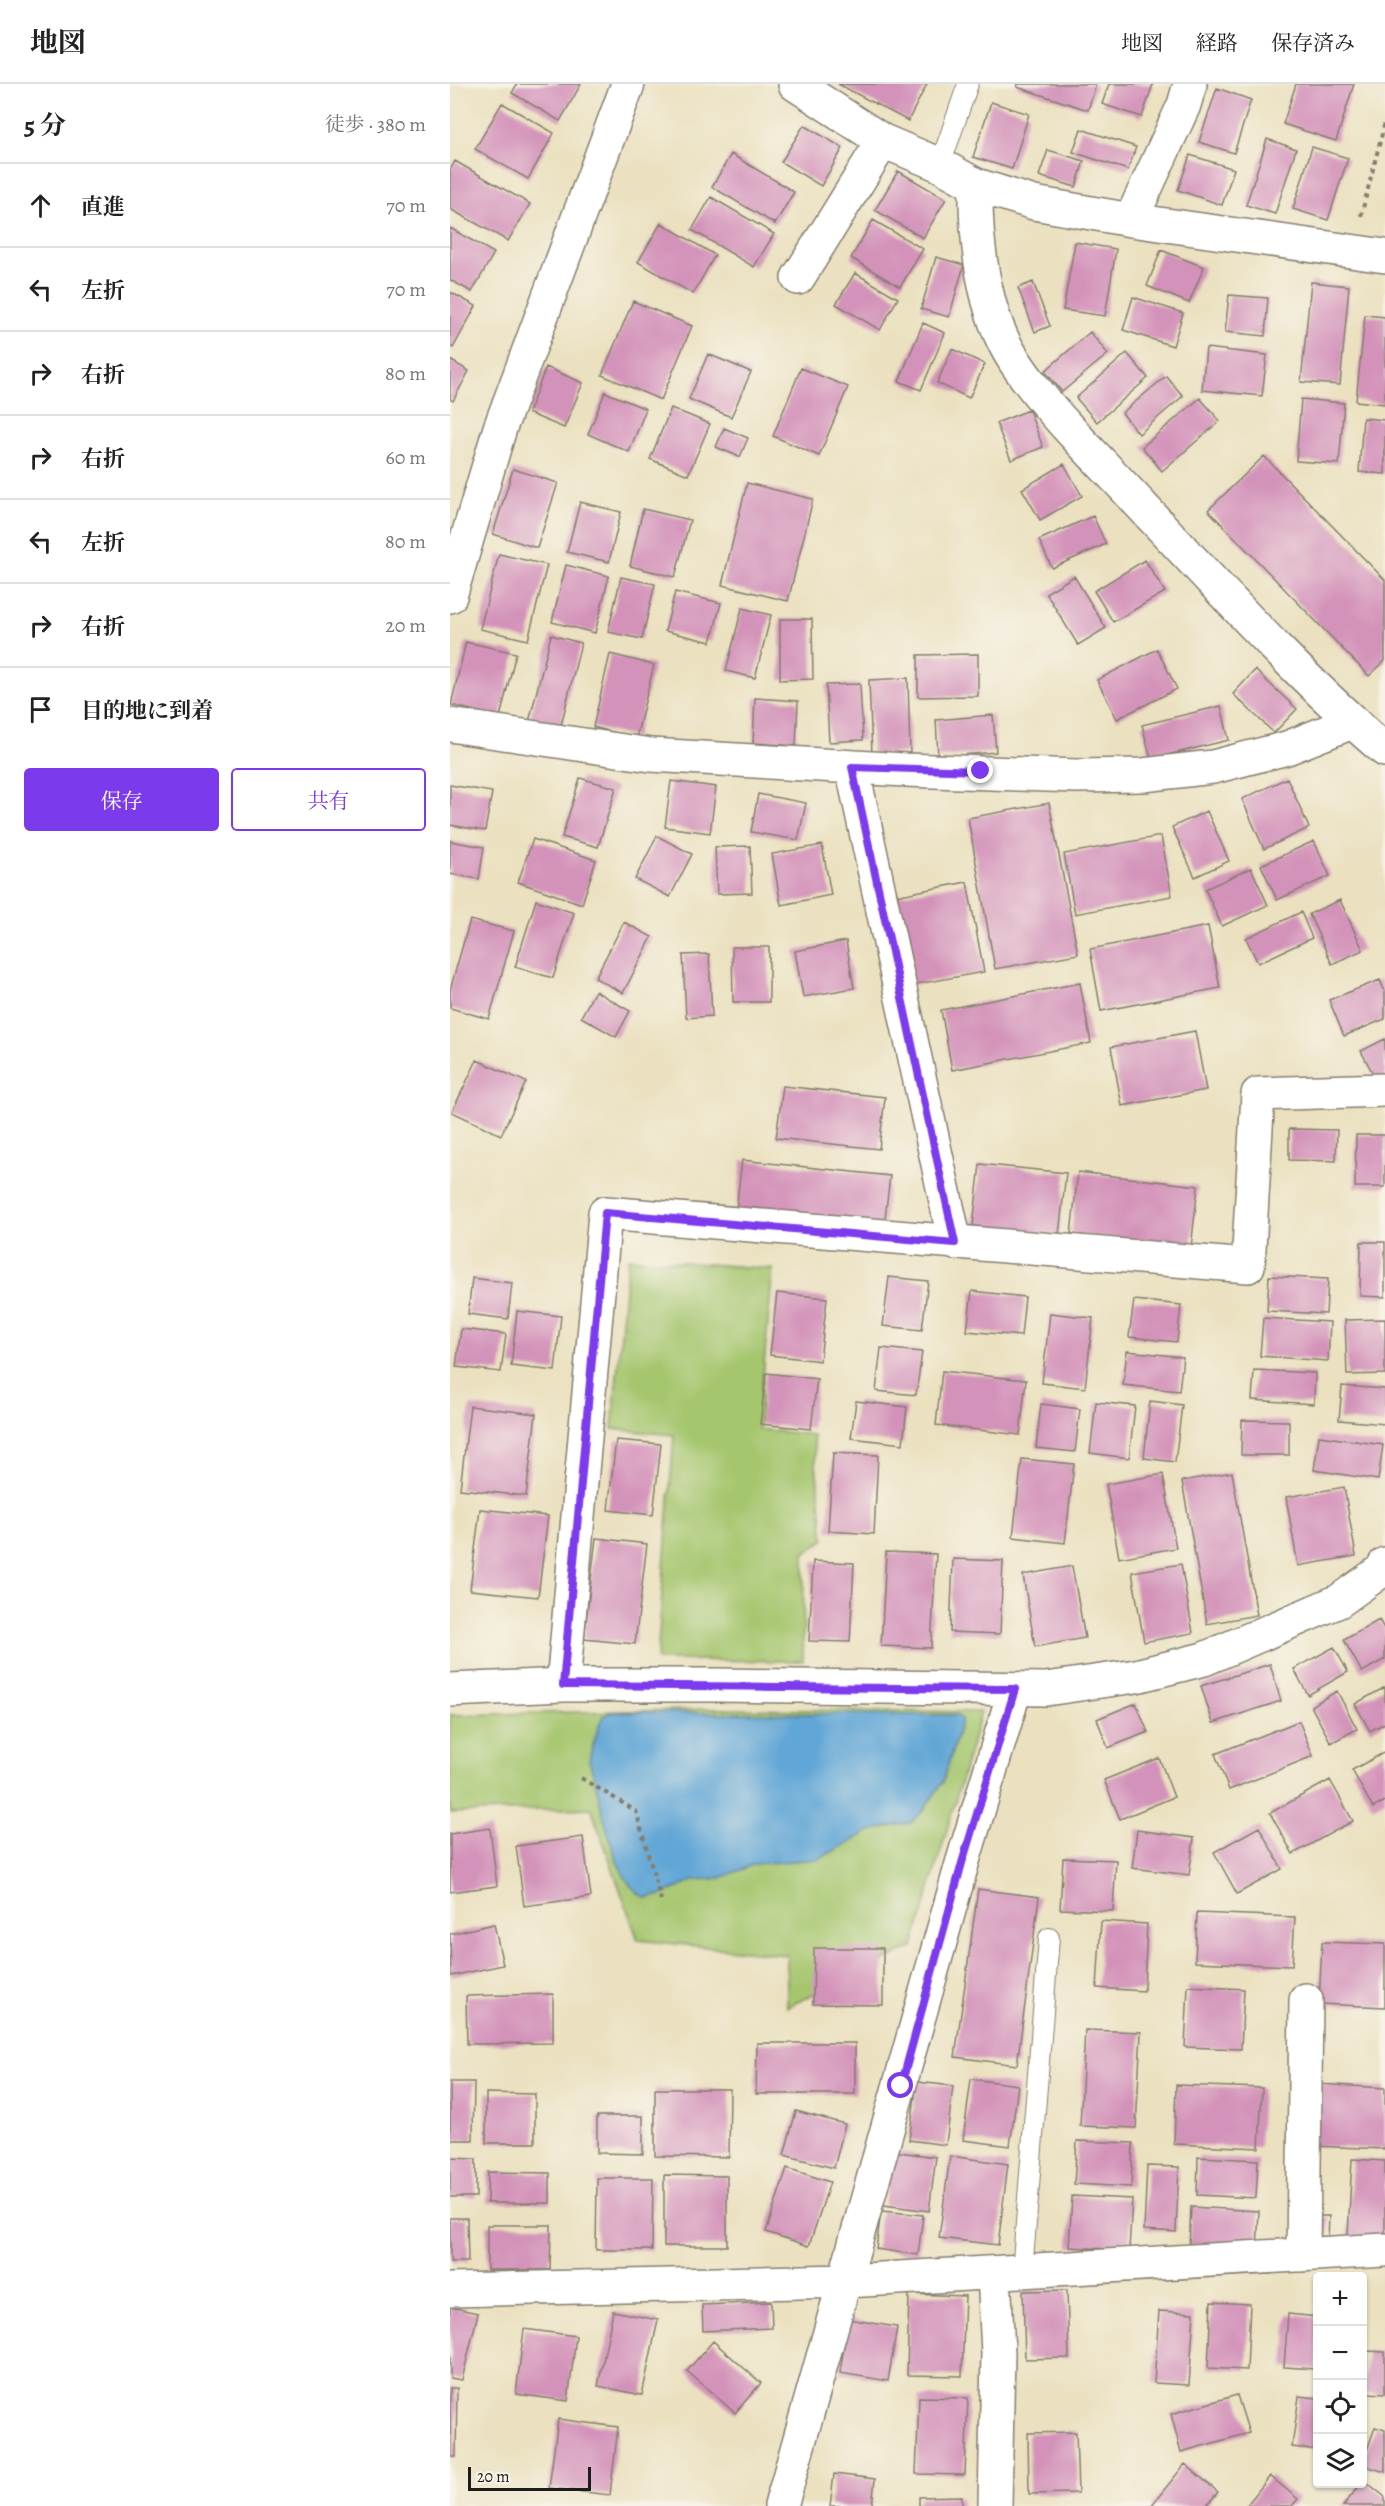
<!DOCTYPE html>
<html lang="ja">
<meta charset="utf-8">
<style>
:root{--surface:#fff;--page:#f2f2f2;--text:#222;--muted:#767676;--line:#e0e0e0;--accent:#7c3aed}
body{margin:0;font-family:Alegreya,"Noto Serif JP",serif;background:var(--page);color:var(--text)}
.controls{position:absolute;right:18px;bottom:18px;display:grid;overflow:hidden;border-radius:6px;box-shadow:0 2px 4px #0004}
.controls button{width:54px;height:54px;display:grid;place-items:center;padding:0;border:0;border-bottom:2px solid var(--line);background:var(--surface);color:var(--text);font:30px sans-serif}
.scale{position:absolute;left:18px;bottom:15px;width:123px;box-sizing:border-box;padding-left:6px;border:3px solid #1c1c1c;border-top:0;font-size:16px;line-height:21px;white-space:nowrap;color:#1c1c1c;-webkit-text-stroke:4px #f7f3e8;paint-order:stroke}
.stop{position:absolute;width:18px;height:18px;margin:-14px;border:4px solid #7c3aed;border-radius:50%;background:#fff}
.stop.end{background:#7c3aed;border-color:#fff;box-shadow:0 2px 6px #0008}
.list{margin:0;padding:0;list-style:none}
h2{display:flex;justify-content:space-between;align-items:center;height:78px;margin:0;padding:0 24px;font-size:26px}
h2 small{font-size:20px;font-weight:400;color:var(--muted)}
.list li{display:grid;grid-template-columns:39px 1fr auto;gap:18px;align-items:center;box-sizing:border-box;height:84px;padding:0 24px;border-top:2px solid var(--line)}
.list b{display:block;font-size:22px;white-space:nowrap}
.list em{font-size:20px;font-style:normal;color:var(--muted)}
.actions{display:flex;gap:12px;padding:18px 24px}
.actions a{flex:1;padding:14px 0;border:2px solid var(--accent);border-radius:6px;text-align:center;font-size:21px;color:var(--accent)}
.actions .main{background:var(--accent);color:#fff}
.icon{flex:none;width:33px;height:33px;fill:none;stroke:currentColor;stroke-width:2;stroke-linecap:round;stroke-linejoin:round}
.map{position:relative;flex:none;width:935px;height:2422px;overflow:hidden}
header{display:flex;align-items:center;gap:36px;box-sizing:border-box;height:84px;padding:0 30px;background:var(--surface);border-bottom:2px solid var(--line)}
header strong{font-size:28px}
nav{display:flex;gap:33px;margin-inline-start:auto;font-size:21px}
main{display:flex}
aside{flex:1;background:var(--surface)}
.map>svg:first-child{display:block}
.green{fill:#a6c66e;stroke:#617145;stroke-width:1.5}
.water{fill:#60a6d6;stroke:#3e6179;stroke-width:1.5}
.building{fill:#d392b9}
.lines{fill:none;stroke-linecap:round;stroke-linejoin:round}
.service-casing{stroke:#847e6e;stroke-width:22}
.minor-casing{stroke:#847e6e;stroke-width:36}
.path{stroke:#847e6e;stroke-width:4;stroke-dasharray:4.5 4.5;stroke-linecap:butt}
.service{stroke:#fff;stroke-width:20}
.minor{stroke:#fff;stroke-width:33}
.route{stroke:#7c3aed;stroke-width:8}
</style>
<header>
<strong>地図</strong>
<nav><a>地図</a><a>経路</a><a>保存済み</a></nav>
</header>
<main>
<aside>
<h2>5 分<small>徒歩 · 380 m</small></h2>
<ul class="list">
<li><svg class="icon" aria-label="ahead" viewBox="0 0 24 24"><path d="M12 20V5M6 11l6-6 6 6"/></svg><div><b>直進</b></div><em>70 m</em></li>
<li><svg class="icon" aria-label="left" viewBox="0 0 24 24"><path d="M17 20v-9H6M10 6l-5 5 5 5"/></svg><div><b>左折</b></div><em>70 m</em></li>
<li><svg class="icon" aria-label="right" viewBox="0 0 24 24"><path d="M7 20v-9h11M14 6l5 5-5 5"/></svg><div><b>右折</b></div><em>80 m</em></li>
<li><svg class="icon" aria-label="right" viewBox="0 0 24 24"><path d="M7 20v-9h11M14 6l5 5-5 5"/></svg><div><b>右折</b></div><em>60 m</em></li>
<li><svg class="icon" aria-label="left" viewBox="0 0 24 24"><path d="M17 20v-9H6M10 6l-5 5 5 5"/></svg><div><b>左折</b></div><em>80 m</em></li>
<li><svg class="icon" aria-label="right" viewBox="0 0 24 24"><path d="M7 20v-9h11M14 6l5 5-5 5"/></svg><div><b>右折</b></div><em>20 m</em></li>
<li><svg class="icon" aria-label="arrive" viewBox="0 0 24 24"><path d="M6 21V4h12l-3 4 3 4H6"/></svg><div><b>目的地に到着</b></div></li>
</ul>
<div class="actions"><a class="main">保存</a><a>共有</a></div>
</aside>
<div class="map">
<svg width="935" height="2422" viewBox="0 0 935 2422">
<rect width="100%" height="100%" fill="#f7f3e8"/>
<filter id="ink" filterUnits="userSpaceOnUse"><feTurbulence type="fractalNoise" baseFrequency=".0167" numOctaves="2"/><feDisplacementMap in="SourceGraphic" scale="12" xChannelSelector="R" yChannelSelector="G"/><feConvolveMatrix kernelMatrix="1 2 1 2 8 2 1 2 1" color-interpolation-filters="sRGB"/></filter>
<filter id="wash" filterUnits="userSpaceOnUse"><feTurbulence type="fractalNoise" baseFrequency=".008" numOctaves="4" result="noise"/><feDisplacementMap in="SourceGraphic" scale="24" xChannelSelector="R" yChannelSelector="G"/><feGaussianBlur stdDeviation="1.35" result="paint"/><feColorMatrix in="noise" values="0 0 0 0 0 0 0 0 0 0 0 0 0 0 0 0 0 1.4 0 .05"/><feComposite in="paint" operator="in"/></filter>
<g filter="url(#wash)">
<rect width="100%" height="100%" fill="#ebe1c0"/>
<path class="green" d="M178 1174 323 1185 308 1345 363 1351 374 1456 354 1469 353 1577 207 1576 224 1351 162 1345Z
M267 1625 531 1628 463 1863 337 1923V1871L188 1856 141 1724 0 1729V1631Z"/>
<path class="water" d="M162 1628 506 1631 512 1635 493 1698 472 1728 460 1739 422 1746 369 1775 305 1780 271 1794 245 1796 212 1811 197 1814C160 1801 152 1710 139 1677 139 1673 151 1634 153 1632 154 1631 161 1629 162 1628Z"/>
<g id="blocks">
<path class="building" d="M67 0H131L110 37 62 9Z
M388 0H477L458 37Z
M568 0H646L638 26 567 3Z
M659 0H703L692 33 652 20Z
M846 0H904L886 57 833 40Z
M767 4 801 16 784 69 749 58Z
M541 18 579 30 562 85 523 73Z
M52 19 104 49 78 95 25 65Z
M354 41 393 64 371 102 331 78Z
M631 45 686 63 678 86 623 68Z
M817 55 846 65 825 130 796 121Z
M862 63 898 74 878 136 843 125Z
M598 66 634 77 626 103 589 92Z
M281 70 344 108 325 140 262 103Z
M740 71 784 85 772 121 728 106Z
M5 77 80 120 58 157 0 125V86Z
M448 87 496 115 473 154 425 126Z
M261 113 324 150 304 183 242 146Z
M423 136 473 165 450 203 401 174Z
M211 139 265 171 243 210 188 178Z
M0 144 44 169 22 208 0 196Z
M625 158 666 165 655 232 613 226Z
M711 166 754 183 739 219 697 202Z
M486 173 514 181 499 233 471 225Z
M405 189 448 214 430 246 386 220Z
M583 198 600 242 585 248 568 204Z
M861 198 899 202 890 301 851 298Z
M0 208 26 222 3 264 0 262Z
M779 211 818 214 815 252 775 248Z
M683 213 733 229 723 262 673 246Z
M183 217 242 242 211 316 152 291Z
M915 231 935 233V320L906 317Z
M473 239 495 249 471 306 449 297Z
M640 248 658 270 612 308 595 287Z
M756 264 817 271 812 312 752 306Z
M502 265 535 280 519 314 487 299Z
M677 269 698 294 647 338 626 314Z
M258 270 301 288 281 333 239 315Z
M0 276 19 287 3 317 0 315Z
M96 283 133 299 114 344 78 329Z
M351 284 398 303 369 372 323 352Z
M716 292 733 312 689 350 672 329Z
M155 308 196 325 179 368 138 350Z
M750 314 770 337 712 387 692 363Z
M851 315 894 319 889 380 846 377Z
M221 324 260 340 238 391 200 375Z
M579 326 593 363 561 376 546 339Z
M913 334 935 336V390L909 388Z
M274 344 298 354 290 373 266 363Z
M814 372 935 496V577L919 592 758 426Z
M614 380 632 412 590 436 572 405Z
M63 385 108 399 87 464 43 450Z
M297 399 363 415 338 517 272 501Z
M130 418 171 428 159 478 117 468Z
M193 425 240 436 225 493 180 482Z
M643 432 656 460 602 484 589 456Z
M49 470 97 481 78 556 30 545Z
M695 476 715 508 663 538 644 507Z
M116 481 159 492 145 549 102 538Z
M624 492 656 544 628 561 596 509Z
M171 493 205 500 192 555 158 548Z
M225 508 271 519 261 558 215 547Z
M292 524 321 531 305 594 276 587Z
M330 535H362L363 595 330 596Z
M101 551 131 559 110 646 79 638Z
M16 558 66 569 50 633 1 621Z
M707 565 727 605 667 635 647 596Z
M160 570 204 581 186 654 143 643Z
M528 570V612L468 613V571Z
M805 586 847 625 824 649 783 610Z
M458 594 460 669 422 671 419 596Z
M410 600 413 656 379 658 376 601Z
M305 614 348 617 346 662 303 659Z
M771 622 779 656 701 675 692 641Z
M543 631 546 668 488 673 486 636Z
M130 694 166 704 148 763 112 753Z
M837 694 859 744 814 765 792 715Z
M221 697 266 703 260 749 215 743Z
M0 701 42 708 35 747 0 741Z
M308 710 356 719 348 756 301 748Z
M599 719 628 870 545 885 518 734Z
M757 727 779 777 745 793 722 743Z
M207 752 242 770 220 813 185 795Z
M711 752 722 812 625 830 614 770Z
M83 755 146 776 132 820 68 798Z
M0 757 34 763 29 795 0 790Z
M864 757 880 792 827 816 811 781Z
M372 761 381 811 331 821 322 770Z
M300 762 302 809 267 810 265 763Z
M801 784 818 821 772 842 755 805Z
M517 798 534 888 462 901 445 812Z
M86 816 124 829 103 894 65 883Z
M890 816 913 866 882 880 859 830Z
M851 828 862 854 808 879 796 854Z
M20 836 64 847 39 935 0 924V906Z
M174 838 202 853 173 909 145 894Z
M758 842 770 904 651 927 640 865Z
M396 857 404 904 353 913 345 867Z
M282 863H319V918H283Z
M259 870 262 932 236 934 233 871Z
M930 896 935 908V935L894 952 879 916Z
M630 899 641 959 502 986 491 926Z
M145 907 180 927 166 953 131 933Z
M745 947 756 1006 672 1022 661 963Z
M935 955V995L928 999 911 967Z
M27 976 76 998 51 1051 2 1028Z
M333 1002 435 1013 429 1065 326 1054Z
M839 1045 887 1046 886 1077 839 1076Z
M906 1051H935V1103H905Z
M292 1076 440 1092 434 1142 286 1126Z
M530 1080 616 1089 609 1151 523 1142Z
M628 1088 748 1102 741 1164 621 1150Z
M911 1158H935V1213L910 1212Z
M819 1192 878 1195 876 1230 817 1227Z
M439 1193 478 1197 472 1246 433 1242Z
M22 1194 62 1199 58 1235 18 1230Z
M522 1207 575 1213 571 1252 517 1247Z
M327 1209 377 1214 370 1277 320 1271Z
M684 1216 731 1221 727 1258 679 1253Z
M67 1227 111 1232 105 1287 61 1282Z
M600 1229 643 1234 635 1304 592 1299Z
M813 1234 880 1238 878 1277 810 1272Z
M935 1235V1290L897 1291 895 1236Z
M11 1245 56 1250 51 1288 6 1283Z
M431 1264 472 1268 466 1311 426 1307Z
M677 1267 733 1273 729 1307 673 1301Z
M804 1286 865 1289 864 1320 802 1316Z
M492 1287 576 1296 570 1351 486 1341Z
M316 1289 367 1295 361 1345 310 1340Z
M892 1302 935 1305V1340L889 1336Z
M406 1317 457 1323 453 1360 401 1354Z
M700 1317 732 1321 725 1378 694 1374Z
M646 1318 685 1322 679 1374 640 1369Z
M591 1320 630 1325 625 1368 586 1364Z
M20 1322 86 1330 76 1412 10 1405Z
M792 1336 839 1337V1371H791Z
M869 1352 933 1361 928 1396 864 1386Z
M166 1356 211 1360 203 1431 158 1426Z
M383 1369 428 1371 424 1450 378 1447Z
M572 1375 624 1380 615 1459 563 1453Z
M782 1388 807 1531 757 1540 732 1397Z
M713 1390 726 1464 669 1474 656 1400Z
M894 1403 906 1472 848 1482 836 1413Z
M30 1425 98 1432 88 1513 20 1506Z
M146 1454 197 1460 185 1560 134 1555Z
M436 1468 486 1470 481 1564 431 1562Z
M503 1475 553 1477 550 1550 500 1548Z
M363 1477 404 1479 400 1558 359 1557Z
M731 1480 743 1549 694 1558 682 1488Z
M622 1482 635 1554 585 1563 573 1491Z
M929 1536 935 1546V1575L912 1588 894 1556Z
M884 1563 898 1588 858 1611 844 1585Z
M820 1580 831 1617 763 1639 751 1602Z
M935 1603V1639L920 1647 905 1620Z
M887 1607 907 1645 881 1659 861 1622Z
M686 1619 698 1648 658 1664 647 1635Z
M849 1637 863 1672 779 1706 765 1670Z
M935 1668V1717L923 1724 902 1686Z
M709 1674 724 1713 670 1735 654 1696Z
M880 1696 903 1737 843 1770 820 1729Z
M809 1743 832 1785 787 1810 764 1768Z
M40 1744 47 1802 0 1808V1750Z
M687 1746 744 1754 739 1791 682 1784Z
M133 1753 141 1813 74 1822 66 1762Z
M613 1774 666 1776 663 1827 610 1825Z
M528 1805 589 1813 567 1981 505 1973Z
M747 1829 845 1833 842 1882 745 1878Z
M651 1837 697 1840 694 1907 647 1904Z
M44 1840 53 1881 1 1892 0 1850Z
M872 1858 935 1860V1923L869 1920Z
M364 1864H433V1921L363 1920Z
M738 1902 794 1905 791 1965 735 1963Z
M103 1910V1959L17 1960 16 1912Z
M635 1946 691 1948 686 2044 630 2042Z
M307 1959H405V2010H306Z
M521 1995 568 2001 560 2062 513 2056Z
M0 1998H24L23 2056H0Z
M467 1998 503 2002 496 2061 459 2056Z
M867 2000 935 2004V2065L864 2062Z
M726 2001 812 2004 809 2064 724 2060Z
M205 2005H280L279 2073 205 2072Z
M36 2009 85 2010V2059H36Z
M346 2027 395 2040 384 2084 334 2071Z
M147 2032H193V2070L147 2069Z
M627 2057 683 2059 681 2103 624 2100Z
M441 2067 486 2073 479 2127 434 2121Z
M500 2072 558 2080 548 2161 489 2154Z
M748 2073 808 2076 806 2114 747 2111Z
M0 2074 26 2075V2113H0Z
M902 2075 935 2077V2153L898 2151Z
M697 2082 729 2083 726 2148 694 2146Z
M337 2084 380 2098 359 2162 316 2148Z
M38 2088 100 2089V2119H37Z
M214 2091 277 2092V2162H214Z
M147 2094H203L202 2166H146Z
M622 2112 682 2115 679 2166 619 2163Z
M741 2123 809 2127 807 2165 739 2162Z
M431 2127 473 2131 468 2171 426 2165Z
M861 2132H879L878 2156 860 2155Z
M0 2134H17L18 2178H0Z
M37 2141H101L100 2186H37Z
M617 2206 619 2274 575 2275 573 2207Z
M459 2210 515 2212 512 2292 457 2291Z
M321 2218 322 2244 253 2247 252 2221Z
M761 2218 800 2220 797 2286 758 2284Z
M0 2223 28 2229 12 2296 0 2294Z
M163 2227 208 2236 192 2311 148 2302Z
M709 2227 744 2229 739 2301 704 2299Z
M838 2230 868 2233 866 2285 834 2283Z
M398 2235 447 2243 438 2297 390 2289Z
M74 2245 126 2252 118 2317 66 2310Z
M263 2257 311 2299 285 2329 237 2287Z
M917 2267 935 2268V2310L915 2309Z
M0 2304H7L6 2373H0Z
M787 2311 799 2349 731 2368 721 2330Z
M849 2312 868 2314V2366L842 2363Z
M469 2313 518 2314 515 2391 466 2390Z
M108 2335 168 2343 160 2411 99 2404Z
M925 2343 935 2346V2388L912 2381Z
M626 2348 628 2409 579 2410 578 2349Z
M735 2380 768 2408 756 2422H701Z
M384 2390 425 2395 422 2422H380Z
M820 2392 848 2415 842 2422H796Z
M914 2396 935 2413V2422H893Z
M512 2412V2422H469V2413Z"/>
</g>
</g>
<g filter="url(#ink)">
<use href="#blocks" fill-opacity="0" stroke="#847e6e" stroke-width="1.5"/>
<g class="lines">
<g class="service-casing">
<path id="service" d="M490 81 518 0
M572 2188 599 1854"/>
</g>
<g class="minor-casing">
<path id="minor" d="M345 0 433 57 490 81 526 101 584 119 681 136 935 172
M526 101C525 155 533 229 564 276 598 328 647 373 689 419 769 504 847 591 935 666
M681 136 734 21 740 0
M348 194 433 57
M0 512 50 344 178 0
M0 641 201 671 455 686 627 692 693 691 763 683 837 664 902 638
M402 683 505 1159
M113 1601 155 1129 798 1182 808 1010 935 1006
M0 1606 113 1601H266L596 1605 686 1592 754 1575 889 1517 932 1486 935 1480
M853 2171 856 1916
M544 2190 548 2269 545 2422
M0 2206 396 2197 935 2166
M331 2422 512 1780 565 1605"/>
</g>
<path class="path" d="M911 132 935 38
M131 1694 186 1727 211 1816"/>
<use href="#service" class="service"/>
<use href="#minor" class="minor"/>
</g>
</g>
<g class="lines" filter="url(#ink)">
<path class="route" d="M451 2002 512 1779 565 1605 113 1601 155 1129 505 1159 402 683 531 687"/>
</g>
</svg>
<div class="controls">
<button>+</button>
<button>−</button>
<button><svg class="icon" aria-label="locate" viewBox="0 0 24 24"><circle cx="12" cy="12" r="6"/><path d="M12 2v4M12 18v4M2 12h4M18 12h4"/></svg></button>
<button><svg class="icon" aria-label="layers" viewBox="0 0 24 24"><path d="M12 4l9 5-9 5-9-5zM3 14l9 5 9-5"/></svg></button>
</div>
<div class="scale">20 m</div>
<div class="stop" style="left:451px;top:2002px"></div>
<div class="stop end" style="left:531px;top:687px"></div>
</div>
</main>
